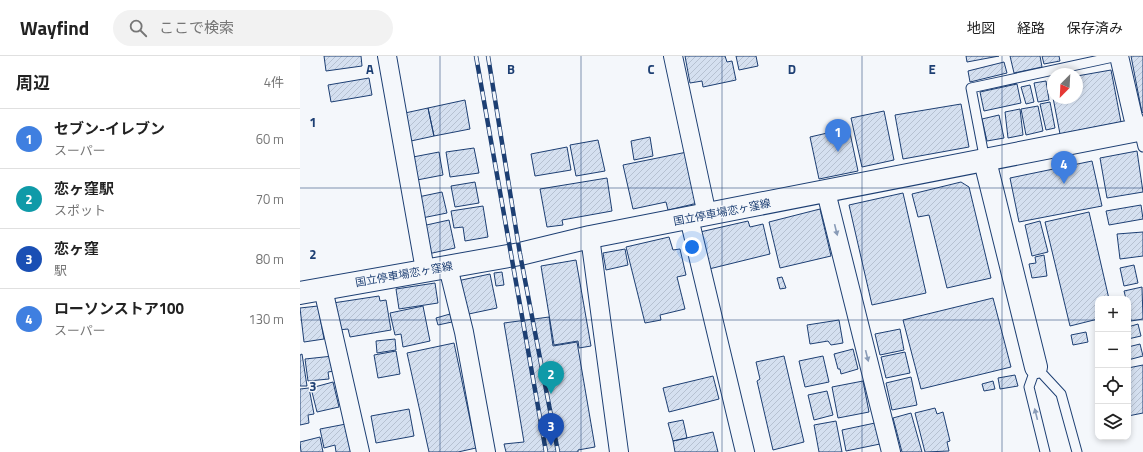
<!DOCTYPE html>
<html lang="ja">
<meta charset="utf-8">
<style>
:root{--surface:#fff;--page:#f2f2f2;--text:#222;--muted:#767676;--line:#e0e0e0;--accent:#0b8043}
body{margin:0;font-family:"Titillium Web","Noto Sans JP",sans-serif;background:var(--page);color:var(--text)}
.controls{position:absolute;right:12px;bottom:12px;display:grid;overflow:hidden;border-radius:8px;box-shadow:0 2px 6px #0003}
.controls button{width:36px;height:36px;display:grid;place-items:center;padding:0;border:0;border-bottom:1px solid var(--line);background:var(--surface);color:var(--text);font:20px sans-serif}
.compass{position:absolute;left:747px;top:12px;width:36px;height:36px;border-radius:50%;background:var(--surface);box-shadow:0 2px 6px #0003;rotate:204deg}
.you{position:absolute;left:392px;top:191px;width:14px;height:14px;margin:-10px;border:3px solid #fff;border-radius:50%;background:#1a73e8;box-shadow:0 0 0 6px #1a73e833}
.badge{display:grid;place-items:center;width:26px;height:26px;border-radius:50%;background:var(--accent);color:#fff;font-size:13px;font-weight:700}
.pin{position:absolute;translate:-50% -33px;filter:drop-shadow(0 1px 2px #0008)}
.pin::after{content:'';position:absolute;top:21px;width:14px;height:12px;background:inherit;clip-path:polygon(0 0,100% 0,50% 100%)}
.list{margin:0;padding:0;list-style:none}
h2{display:flex;justify-content:space-between;align-items:center;height:52px;margin:0;padding:0 16px;font-size:17px}
h2 small{font-size:13px;font-weight:400;color:var(--muted)}
.list li{display:grid;grid-template-columns:26px 1fr auto;gap:12px;align-items:center;box-sizing:border-box;height:60px;padding:0 16px;border-top:1px solid var(--line)}
.list b{display:block;font-size:15px;white-space:nowrap}
.list p{margin:0;font-size:13px;white-space:nowrap;color:var(--muted)}
.list em{font-size:13px;font-style:normal;color:var(--muted)}
.icon{flex:none;width:22px;height:22px;fill:none;stroke:currentColor;stroke-width:2;stroke-linecap:round;stroke-linejoin:round}
.map{position:relative;flex:none;width:843px;height:396px;overflow:hidden}
header{display:flex;align-items:center;gap:24px;box-sizing:border-box;height:56px;padding:0 20px;background:var(--surface);border-bottom:1px solid var(--line)}
header strong{font-size:19px}
nav{display:flex;gap:22px;margin-inline-start:auto;font-size:14px}
.search{width:280px;height:36px;background:var(--page);display:flex;align-items:center;gap:10px;box-sizing:border-box;padding:0 14px;border-radius:22px;color:var(--muted);font-size:15px}
main{display:flex}
aside{flex:1;background:var(--surface)}
.map>svg:first-child{display:block}
.building{fill:url(#building-hatch);stroke:#1d3f73}
.lines{fill:none;stroke-linecap:round;stroke-linejoin:round}
.service-casing{stroke:#1d3f73;stroke-width:11}
.minor-casing{stroke:#1d3f73;stroke-width:20}
.tertiary-casing{stroke:#1d3f73;stroke-width:24}
.secondary-casing{stroke:#1d3f73;stroke-width:24}
.service{stroke:#f4f7fb;stroke-width:9}
.minor{stroke:#f4f7fb;stroke-width:18}
.tertiary{stroke:#f4f7fb;stroke-width:22}
.secondary{stroke:#f4f7fb;stroke-width:22}
.rail-casing{stroke:#1d3f73;stroke-width:4.5}
.rail{stroke:#f4f7fb;stroke-width:3;stroke-dasharray:9;stroke-linecap:butt}
.oneway{fill:#889bb7}
.grid{fill:none;stroke:#1d3f73;stroke-width:1;stroke-opacity:0.55}
.labels{text-anchor:middle;stroke-width:3;stroke-linejoin:round;paint-order:stroke}
.street-label{font-size:11px;fill:#1d3f73;stroke:#f4f7fb}
.grid-label{font-size:13px;text-anchor:middle;font-weight:bold;fill:#1d3f73;stroke:#f4f7fb;stroke-width:3;stroke-linejoin:round;paint-order:stroke}
</style>
<header>
<strong>Wayfind</strong>
<div class="search"><svg class="icon" aria-label="search" viewBox="0 0 24 24"><circle cx="10" cy="10" r="6"/><path d="M15 15l6 6"/></svg>ここで検索</div>
<nav><a>地図</a><a>経路</a><a>保存済み</a></nav>
</header>
<main>
<aside>
<h2>周辺<small>4件</small></h2>
<ul class="list">
<li><span class="badge" style="background:#3f7fe0">1</span><div><b>セブン-イレブン</b><p>スーパー</p></div><em>60 m</em></li>
<li><span class="badge" style="background:#0f9aa8">2</span><div><b>恋ヶ窪駅</b><p>スポット</p></div><em>70 m</em></li>
<li><span class="badge" style="background:#1a4fb4">3</span><div><b>恋ヶ窪</b><p>駅</p></div><em>80 m</em></li>
<li><span class="badge" style="background:#3f7fe0">4</span><div><b>ローソンストア100</b><p>スーパー</p></div><em>130 m</em></li>
</ul>
</aside>
<div class="map">
<svg width="843" height="396" viewBox="0 0 843 396">
<defs>
<pattern id="building-hatch" width="6" height="6" patternUnits="userSpaceOnUse"><rect width="6" height="6" fill="#d5e0f0"/><path d="M-1 1l2-2M0 6l6-6M5 7l2-2" fill="none" stroke="#b6c1d1"/></pattern>
</defs>
<rect width="100%" height="100%" fill="#f4f7fb"/>
<path class="building" d="M24 0H61L62 10 26 15Z
M385 0H425L427 6 432 5 436 24 403 31 402 25 390 27Z
M436 0H456L458 10 439 14Z
M666 0H699L667 6Z
M710 0H740L742 11 714 17Z
M742 0H759L760 5 744 8Z
M831 0H843V56L842 57Z
M704 6 707 17 670 26 668 15Z
M811 14 821 66 760 78 750 26 753 25V42H777V20Z
M69 22 72 39 31 46 28 29Z
M746 25 749 44 738 46 734 27Z
M717 28 721 47 684 55 680 36Z
M730 29 734 46 726 48 721 31Z
M165 44 170 73 134 80 128 52Z
M750 46 755 72 746 74 740 48Z
M661 48 669 91 603 103 595 59Z
M738 50 743 75 726 79 721 53Z
M128 52 134 80 111 85 105 57Z
M720 53 723 79 708 82 705 56Z
M584 55 594 104 562 111 551 62Z
M699 59 704 82 687 85 682 63Z
M549 72 558 115 519 123 510 81Z
M350 81 353 100 334 104 331 85Z
M298 84 305 115 276 120 270 89Z
M267 91 271 114 235 120 231 98Z
M174 92 179 117 150 121 146 96Z
M837 95 843 136 807 142 800 102Z
M139 96 143 119 117 124 113 101Z
M387 96 398 147 368 154 366 146 333 153 323 109Z
M792 105 802 150 719 166 710 122Z
M307 122 312 155 262 164 263 169 247 171 240 133Z
M175 126 179 147 155 151 151 130Z
M661 126 669 131 691 222 647 232 629 159 618 161 612 138Z
M142 136 147 157 122 162 118 141Z
M603 137 626 237 572 249 549 149Z
M841 149 843 163 809 169 806 155Z
M183 150 188 181 165 185 163 171 154 172 151 155Z
M520 153 531 200 480 212 469 166Z
M789 156 809 243H798V263L770 270 745 166Z
M149 164 155 192 128 198 122 170Z
M448 165 450 171 463 168 470 198 409 213 400 176Z
M740 165 748 196 732 200 725 169Z
M843 176V200L820 203 817 178Z
M369 181 373 194 380 193 386 219 377 221 385 253 360 259 361 264 345 267 326 191Z
M325 193 328 209 306 214 303 197Z
M744 199 747 220 732 222 729 208 736 207 735 201Z
M276 204 291 290 279 292 278 285 254 289 241 210Z
M834 209 838 227 824 230 820 212Z
M202 216 204 229 196 230 194 217Z
M190 218 197 252 164 259 157 225Z
M482 221 486 232 480 233 477 222Z
M135 227 138 247 99 253 96 233Z
M842 231 843 263 831 265 828 243H826L824 235Z
M79 240 80 245 86 244 91 274 50 281 48 273 38 274 33 247Z
M693 242 711 311 621 333 603 264Z
M18 250 24 283 4 286 0 252Z
M123 250 130 285 103 291 101 278 95 279 90 257Z
M150 258 152 266 138 269 136 262Z
M249 261 253 290 277 286 295 391 278 394V396H206L204 388 224 386 204 267Z
M539 264 543 287 531 289 528 285 510 288 507 269Z
M838 268 841 280 828 283V271Z
M600 273 604 294 580 299 575 278Z
M786 276 788 286 773 289 771 279Z
M95 283 96 294 77 297 76 285Z
M154 287 176 392 158 396H129L107 297Z
M840 288 843 300 828 304V291Z
M553 293 558 313 541 318 540 313H538L534 298Z
M96 295 100 318 78 322 74 299Z
M605 296 610 317 586 322 581 301Z
M2 298 7 330H0V299Z
M33 300 34 315 28 316 29 323 8 325 5 303Z
M484 300 504 386 473 394 457 325 460 323 456 306Z
M523 300 529 326 505 331 499 305Z
M843 309V357L828 360V312Z
M715 319 718 330 700 333 698 322Z
M413 320 419 343 369 356 363 332Z
M611 321 617 349 592 354 586 327Z
M563 325 569 356 538 362 532 331Z
M693 325 695 333 684 335 682 328Z
M33 326 39 351 17 356 11 332Z
M9 332 14 358 8 359 9 367 0 369V333Z
M527 335 533 359 514 364 508 339Z
M635 352 637 358 643 356 650 385 647 386 649 395 625 396 615 357Z
M109 353 114 380 76 387 71 360Z
M611 357 622 396H602L593 362Z
M383 364 387 382 373 385 368 367Z
M536 365 542 396H519L514 369Z
M575 367 580 388 546 395 542 374Z
M46 368 53 396H36L35 389 24 392 20 373Z
M413 376 418 396H375L373 385Z
M20 381 23 396H1L0 386Z"/>
<g class="lines">
<g class="service-casing">
<path id="service" d="M839 74 843 91
M685 105 671 32 818 0
M745 396 729 331 736 311 761 338 777 396"/>
</g>
<g class="minor-casing">
<path id="minor" d="M87 0 125 214
M373 0 407 159
M819 0 833 61 839 74
M526 136 591 396
M389 162 445 396
M290 181 319 396
M148 211 164 276 186 396
M23 233 60 396"/>
</g>
<g class="tertiary-casing">
<path id="tertiary" d="M685 105 736 311"/>
</g>
<g class="secondary-casing">
<path id="secondary" d="M0 237 220 198 290 181 843 73"/>
</g>
<use href="#service" class="service"/>
<use href="#minor" class="minor"/>
<use href="#tertiary" class="tertiary"/>
<use href="#secondary" class="secondary"/>
<g class="rail-casing">
<path id="rail" d="M176 0 246 396
M188 0 220 198 258 396"/>
</g>
<use href="#rail" class="rail"/>
</g>
<defs><path id="oneway-solid" d="M-6-.8H1V-3.2L6.5 0L1 3.2V.8H-6Z"/></defs>
<g class="oneway">
<use href="#oneway-solid" transform="translate(536 174) rotate(76)"/>
<use href="#oneway-solid" transform="translate(567 300) rotate(76)"/>
<use href="#oneway-solid" transform="translate(736 358) rotate(-104)"/>
</g>
<path class="grid" d="M140 0V396M281 0V396M422 0V396M562 0V396M702 0V396M0 132H843M0 264H798M828 264H843"/>
<g class="labels">
<g class="street-label">
<text transform="translate(422 156) rotate(-11)" y="4">国立停車場恋ヶ窪線</text>
<text transform="translate(104 218) rotate(-10)" y="4">国立停車場恋ヶ窪線</text>
</g>
</g>
<g class="grid-label">
<text x="70" y="18">A</text>
<text x="211" y="18">B</text>
<text x="351" y="18">C</text>
<text x="492" y="18">D</text>
<text x="632" y="18">E</text>
<text x="13" y="71">1</text>
<text x="13" y="203">2</text>
<text x="13" y="335">3</text>
</g>
</svg>
<div class="controls">
<button>+</button>
<button>−</button>
<button><svg class="icon" aria-label="locate" viewBox="0 0 24 24"><circle cx="12" cy="12" r="6"/><path d="M12 2v4M12 18v4M2 12h4M18 12h4"/></svg></button>
<button><svg class="icon" aria-label="layers" viewBox="0 0 24 24"><path d="M12 4l9 5-9 5-9-5zM3 14l9 5 9-5"/></svg></button>
</div>
<svg class="compass" viewBox="-18 -18 36 36"><path d="M0-13l5 13h-10z" fill="#e53935"/><path d="M0 13l5-13h-10z" fill="#767676"/></svg>
<div class="you"></div>
<div class="pin badge" style="left:538px;top:96px;background:#3f7fe0">1</div>
<div class="pin badge" style="left:251px;top:338px;background:#0f9aa8">2</div>
<div class="pin badge" style="left:251px;top:390px;background:#1a4fb4">3</div>
<div class="pin badge" style="left:764px;top:128px;background:#3f7fe0">4</div>
</div>
</main>
